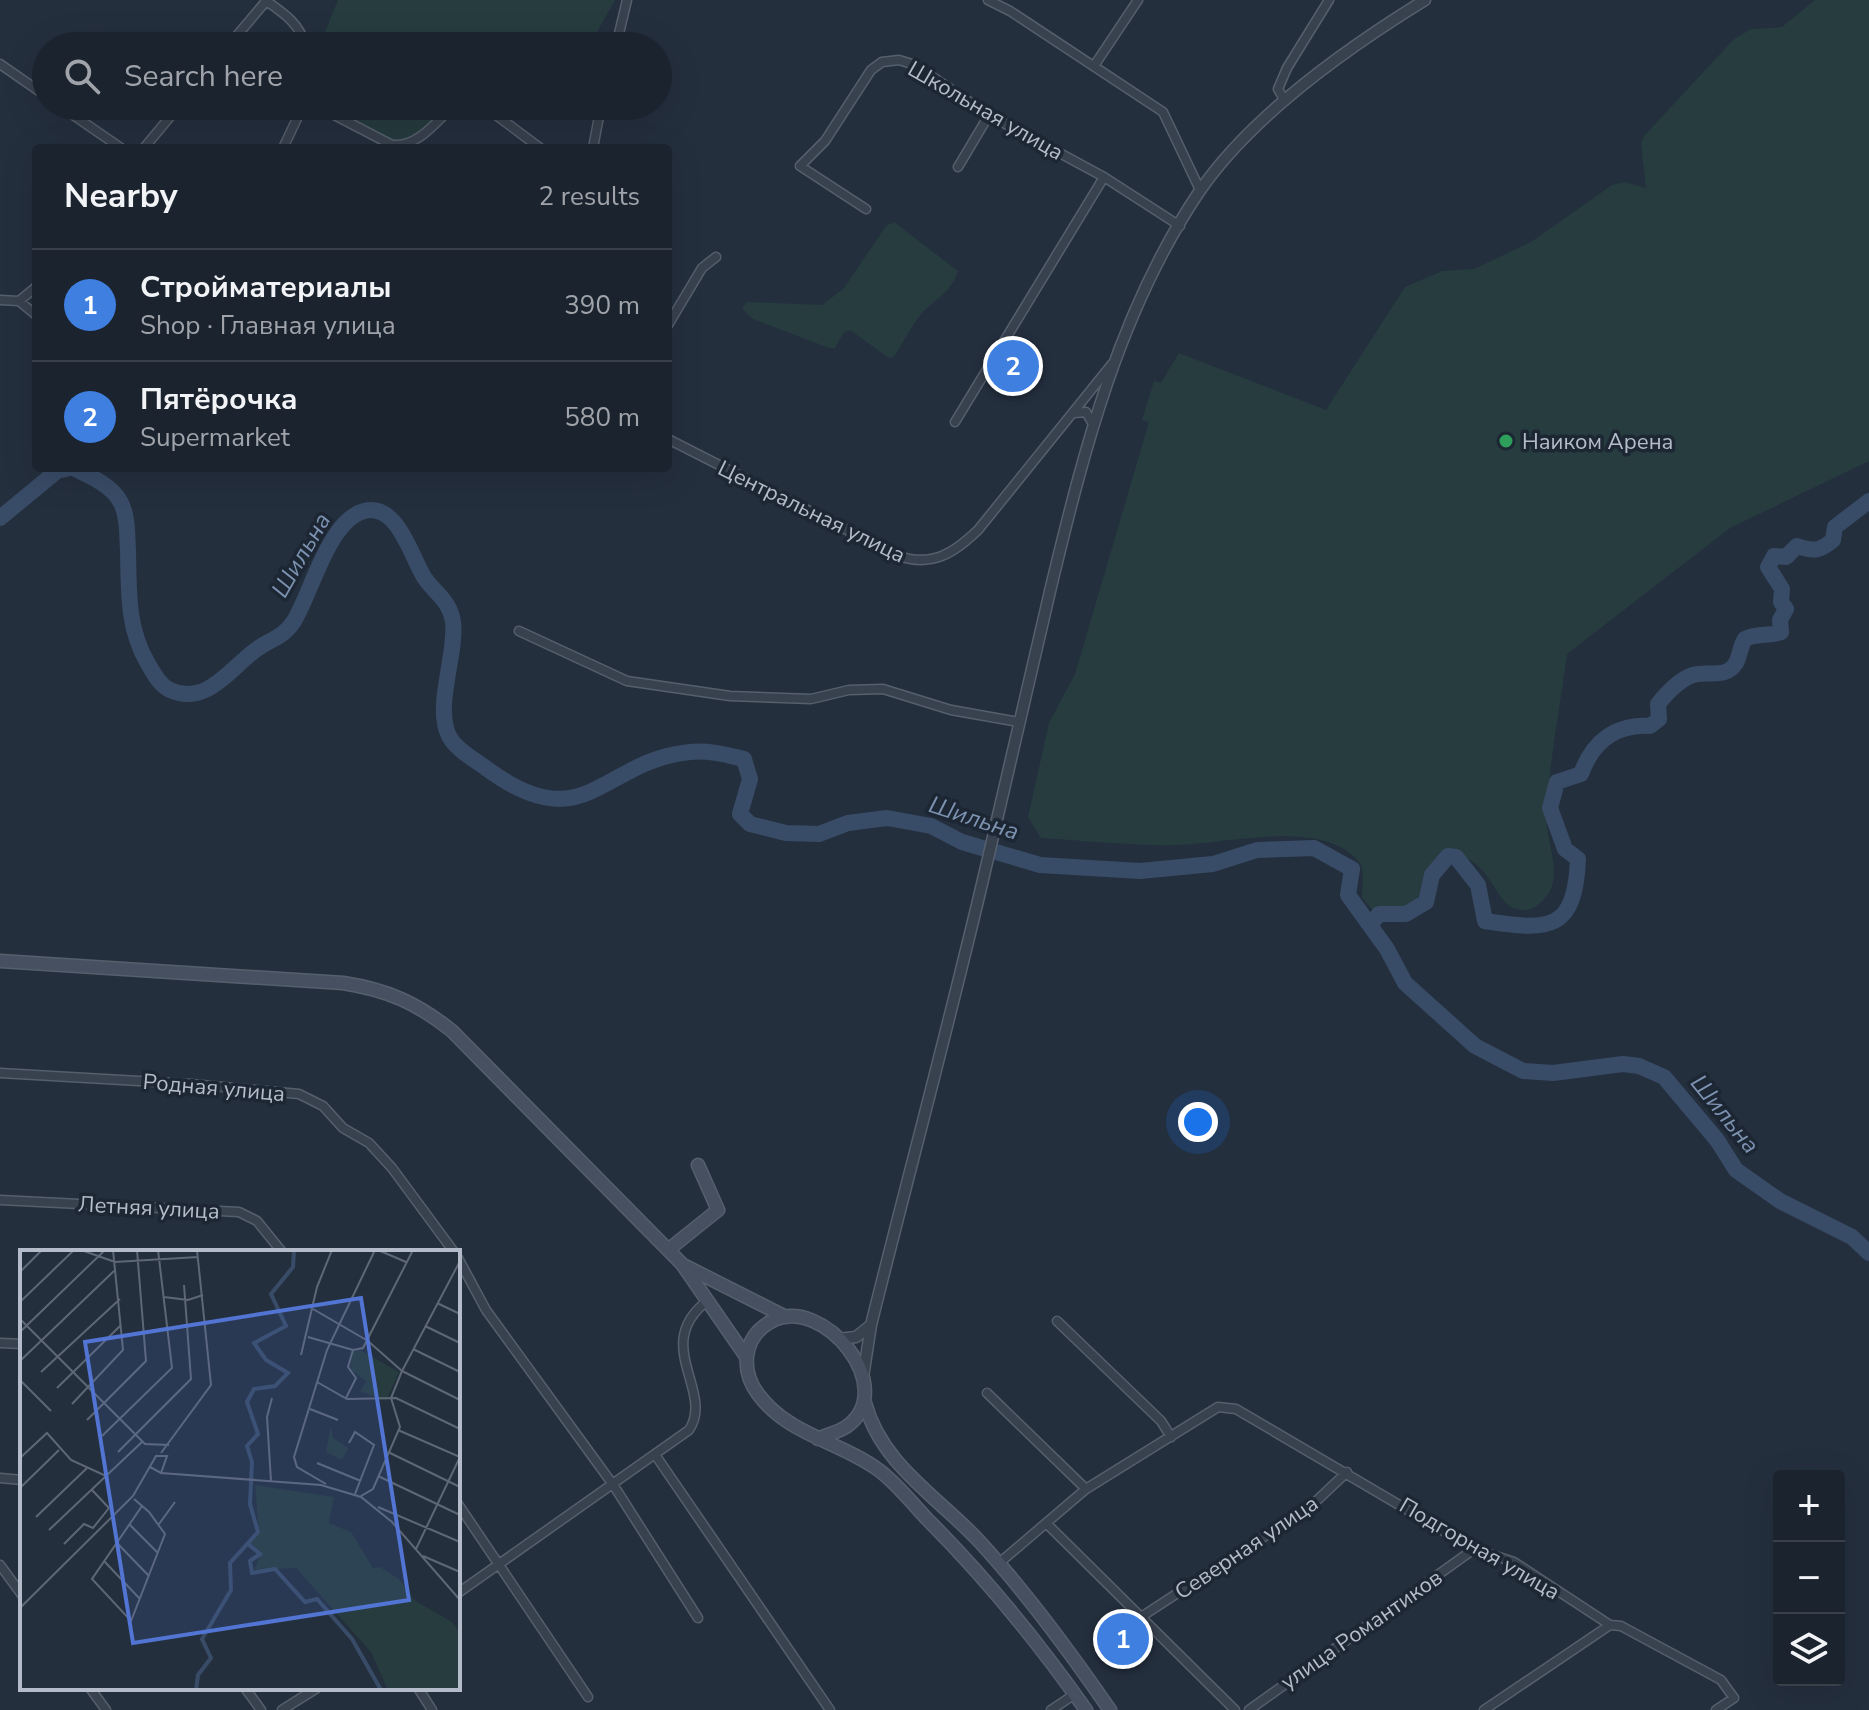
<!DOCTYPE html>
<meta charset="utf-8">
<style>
:root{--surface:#1b232e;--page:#282f3a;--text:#f1f3f6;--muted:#a0a4aa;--line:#39404a;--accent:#8ab4f8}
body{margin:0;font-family:"Nunito Sans",sans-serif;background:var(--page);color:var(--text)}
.controls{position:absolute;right:24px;bottom:24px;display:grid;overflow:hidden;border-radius:8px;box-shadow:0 8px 32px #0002}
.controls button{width:72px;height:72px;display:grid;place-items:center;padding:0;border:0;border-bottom:2px solid var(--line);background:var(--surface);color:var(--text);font:40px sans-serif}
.you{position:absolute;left:1198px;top:1122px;width:28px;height:28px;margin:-20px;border:6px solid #fff;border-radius:50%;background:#1a73e8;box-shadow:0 0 0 12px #1a73e833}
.badge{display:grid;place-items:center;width:52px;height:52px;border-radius:50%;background:var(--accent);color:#fff;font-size:26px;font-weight:700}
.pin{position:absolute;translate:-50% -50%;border:4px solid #fff;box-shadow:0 2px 8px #0006}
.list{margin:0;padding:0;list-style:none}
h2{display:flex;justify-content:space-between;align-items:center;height:104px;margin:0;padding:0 32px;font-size:34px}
h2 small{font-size:26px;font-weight:400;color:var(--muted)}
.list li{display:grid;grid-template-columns:52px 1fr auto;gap:24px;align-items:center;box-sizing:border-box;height:112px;padding:0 32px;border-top:2px solid var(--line)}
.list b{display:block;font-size:30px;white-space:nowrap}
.list p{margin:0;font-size:26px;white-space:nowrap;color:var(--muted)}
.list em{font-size:26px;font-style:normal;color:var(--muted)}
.icon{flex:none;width:44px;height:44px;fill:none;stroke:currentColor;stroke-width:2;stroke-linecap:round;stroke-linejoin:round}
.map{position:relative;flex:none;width:1869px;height:1710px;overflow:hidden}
.search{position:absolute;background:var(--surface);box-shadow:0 8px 32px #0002;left:32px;top:32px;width:640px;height:88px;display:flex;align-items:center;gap:20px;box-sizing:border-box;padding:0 28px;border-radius:44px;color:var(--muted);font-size:30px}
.panel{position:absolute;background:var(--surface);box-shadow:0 8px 32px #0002;left:32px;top:144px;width:640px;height:328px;border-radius:8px}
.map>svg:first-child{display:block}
.green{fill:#263c3f}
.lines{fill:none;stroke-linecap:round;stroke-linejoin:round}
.river{stroke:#394c67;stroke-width:16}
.minor-casing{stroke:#565f6c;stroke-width:11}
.tertiary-casing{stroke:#565f6c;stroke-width:13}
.secondary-casing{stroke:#565f6c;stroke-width:15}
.minor{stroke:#38414e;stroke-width:8}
.tertiary{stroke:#38414e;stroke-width:10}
.secondary{stroke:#465061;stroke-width:12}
.leisure-dot{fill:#2e9e5b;stroke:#1d2633;stroke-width:3}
.labels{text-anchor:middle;stroke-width:7;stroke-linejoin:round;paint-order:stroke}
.street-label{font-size:22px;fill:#b4bcc9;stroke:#1d2633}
.poi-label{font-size:22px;fill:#b4bcc9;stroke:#1d2633;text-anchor:start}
.water-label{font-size:24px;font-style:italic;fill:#7c92b1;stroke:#1d2633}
.inset-river{fill:none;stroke:#394c67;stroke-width:4}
.inset-road{fill:none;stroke:#5e6776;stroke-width:2}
.view{fill:#5274d3;fill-opacity:0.15;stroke:#5274d3;stroke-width:4}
.inset-edge{fill:none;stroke:#b4bcc9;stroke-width:4}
</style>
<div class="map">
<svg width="1869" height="1710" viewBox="0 0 1869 1710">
<rect width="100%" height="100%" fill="#242f3e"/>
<path class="green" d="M338 0H615L589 46H319Z
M1815 0H1869V461L1730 528 1567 654C1560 708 1548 765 1547 819 1546 841 1559 864 1552 886 1547 899 1535 912 1521 910 1491 906 1498 862 1449 852L1428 871 1415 907C1394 923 1377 920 1362 897 1362 886 1366 870 1358 861 1323 819 1229 843 1181 845 1135 846 1088 841 1041 838L1028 817 1049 723 1075 674 1149 422 1142 420 1154 381 1161 383 1179 353 1326 410 1405 287 1442 271 1474 269 1531 242 1612 185 1625 182 1646 188 1641 143 1644 136 1734 39 1751 29 1782 27Z
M329 106H446L412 140 393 142Z
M894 222 958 271C953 289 939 297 926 309 913 321 904 342 894 357L889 358 850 330 844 332 835 348H829L753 319 742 309 747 302 822 305 844 288 886 226Z"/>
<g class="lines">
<path class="river" d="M73 468C90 476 113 486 121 503 128 517 127 536 128 551 129 591 127 627 147 662 153 672 159 685 170 690 207 707 231 667 257 649 271 639 284 637 294 621 312 592 328 521 364 511 397 502 411 556 424 577 435 594 450 600 453 622 457 654 434 706 449 736 456 750 477 761 490 771 586 840 603 760 690 752 708 750 727 755 744 759L750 779 740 814 750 824 786 833 819 834 848 823 887 818 931 826 962 842 1040 865 1140 871 1213 864 1257 850 1314 848 1352 869 1348 895 1387 949 1405 983 1475 1046 1523 1071 1553 1073 1623 1064 1639 1066 1664 1077 1717 1140 1736 1170 1780 1201 1852 1237 1869 1253
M0 518 57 471 70 468
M1371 924 1379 914H1406L1426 902 1432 875 1448 856 1456 857 1478 885 1485 921C1550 931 1575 931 1578 859L1565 849 1550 808 1557 782 1581 774C1593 741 1616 724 1650 726L1659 719 1658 704C1666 694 1680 679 1693 675 1708 670 1725 680 1736 663 1740 656 1740 646 1745 639 1759 632 1769 637 1781 632L1780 620 1786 609 1781 602 1782 589 1768 567 1774 556 1786 557 1797 546C1814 552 1820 551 1833 540L1835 527 1869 501"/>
<g class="minor-casing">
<path id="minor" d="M265 0C282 12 301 24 305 46
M988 0 1010 11 1163 112 1200 190
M228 46 267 0
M616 46 627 0
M0 64 46 96
M1094 66 1138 0
M1285 101 1278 89 1287 68 1329 0
M60 106 121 148
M317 106 392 145C418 147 435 123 453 106
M484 106 540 148
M144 148 179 106
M283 148 303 106
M593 148 601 106
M958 167 989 115
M866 209 800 166 825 141 871 70 882 62 899 60 915 65 989 115 1104 177 1180 226
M0 300 19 301 36 315
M19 301 36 287
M668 325 702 268 716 257
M1074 413 1086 412 1093 424
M955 422 1104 177
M668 439 898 556C932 567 953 554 978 530L1112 364
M519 631 627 681 730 696 811 699 849 690 883 689 951 710 1019 722
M0 1073 191 1084 299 1094 323 1106 343 1128 369 1143 392 1168 454 1252
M0 1200 239 1212 257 1221 282 1252
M458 1258 486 1310 614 1486 698 1618
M1057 1321 1161 1421 1171 1437
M0 1343 22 1344
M987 1393 1086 1489
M656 1456 830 1710
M0 1478 22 1480
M458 1504 588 1697
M1046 1523 1235 1710
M998 1564 1086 1489 1218 1407 1236 1409 1474 1549 1514 1562 1610 1625 1621 1626 1721 1680 1734 1698 1716 1710
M0 1565 22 1595
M458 1593 689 1430C715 1391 651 1345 707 1301
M1141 1617 1311 1506 1347 1472
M90 1688 106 1710
M245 1688 261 1710
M418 1688 432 1710
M282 1710 317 1688
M1051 1710 1075 1694
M1249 1710 1474 1549
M1484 1710 1610 1625"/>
</g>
<g class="tertiary-casing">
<path id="tertiary" d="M838 1339 856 1337 871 1325
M863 1377 871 1325C911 1164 955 1003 992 841 1011 757 1031 672 1051 587 1084 450 1119 311 1199 192 1251 116 1347 48 1425 0"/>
</g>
<g class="secondary-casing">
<path id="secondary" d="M0 961 343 983C388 990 417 1003 452 1031L682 1264 745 1355
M668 1250 718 1210 698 1165
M685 1266 786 1317
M865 1403C881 1464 938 1497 979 1541 1027 1593 1070 1652 1110 1710
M818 1439C826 1435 838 1432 846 1427 901 1389 823 1294 772 1321 743 1336 740 1370 758 1394 789 1436 840 1441 880 1471 897 1484 912 1503 927 1519 986 1578 1038 1642 1086 1710"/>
</g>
<use href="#minor" class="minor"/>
<use href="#tertiary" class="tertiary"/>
<use href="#secondary" class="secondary"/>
</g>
<circle class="leisure-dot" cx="1506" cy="441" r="8"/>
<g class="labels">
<g class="street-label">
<text transform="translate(986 110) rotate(30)" y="8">Школьная улица</text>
<text transform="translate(812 511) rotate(26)" y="8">Центральная улица</text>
<text transform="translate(214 1087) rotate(5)" y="8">Родная улица</text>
<text transform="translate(149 1207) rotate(3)" y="8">Летняя улица</text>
<text transform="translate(1246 1547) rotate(-34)" y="8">Северная улица</text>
<text transform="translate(1480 1548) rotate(30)" y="8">Подгорная улица</text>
<text transform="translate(1361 1629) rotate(-35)" y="8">улица Романтиков</text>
</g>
<g class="poi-label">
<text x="1522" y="449">Наиком Арена</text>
</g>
<g class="water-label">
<text transform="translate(301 555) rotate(-60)" y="8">Шильна</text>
<text transform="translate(974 818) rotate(18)" y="8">Шильна</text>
<text transform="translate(1725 1114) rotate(51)" y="8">Шильна</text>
</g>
</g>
<g transform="translate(20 1250)">
<rect width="440" height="440" fill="#242f3e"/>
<path d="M340 100 379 122 366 151 340 141 346 131 330 119 333 101ZM311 176 313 188 328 198 322 210 306 202ZM235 235 314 247 309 273 331 282 353 318 360 317 379 329 394 350 432 372 440 383V440H368L351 402 276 318 234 320 241 304 228 295 239 283Z" fill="#263c3f"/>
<path class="inset-river" d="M227 293 240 304 230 311 232 323 255 319 285 352 297 349 332 389 361 440M176 440 178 425 191 408 182 389 211 340 210 313 238 282 230 254 232 212 227 196 238 184 227 152 234 139 255 136 268 123 246 110 234 93 266 76 251 44 273 17 274 0"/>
<path class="inset-road" d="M61 0 95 12 178 7M358 0 386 12M440 11 382 121 440 150M0 22 22 0M144 47 168 50 183 45M0 52 54 0M417 53 440 64M293 59 348 91 382 121 371 148 380 177 353 239 341 246M0 69 125 194 149 195M405 76 440 93M0 82 85 0M288 87 333 100 343 98 393 0M393 99 440 122M281 105 297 37 312 0M0 111 94 21M21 122 100 49M0 130 31 161M297 132 327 149 376 148 440 179M37 138 101 75M326 148 336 128 328 117 333 100M52 154 103 100 93 0M290 159 318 170M67 170 126 111 117 0M378 180 440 207 396 299M82 186 152 118 138 0M329 193 335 182 354 195 335 244M98 202 171 129 164 35M368 202 440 237M141 203 191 135 177 0M0 208 27 183 51 210 86 226M297 213 341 231M141 223 301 235 341 247 372 272 440 350M358 226 440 265M251 231 247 167 252 148M306 234 277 217 274 207 307 100 355 0M0 238 39 200M72 240 89 258M114 249 129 262 145 284 111 371 72 329 122 256M358 257 440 292M16 267 67 218M109 274 138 303M139 274 155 252M29 280 123 191M96 292 129 326M44 294 64 274 73 278 89 258M403 306 440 322M84 311 120 349M0 358 113 246 136 206H147L141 223 130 217"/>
<path class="view" d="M341 48 389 350 113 393 65 92Z"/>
<rect width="440" height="440" class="inset-edge"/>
</g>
</svg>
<div class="controls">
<button>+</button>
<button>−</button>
<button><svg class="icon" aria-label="layers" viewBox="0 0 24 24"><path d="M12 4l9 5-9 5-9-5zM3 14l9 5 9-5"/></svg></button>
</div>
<div class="you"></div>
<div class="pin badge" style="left:1123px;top:1639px;background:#3f7fe0">1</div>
<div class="pin badge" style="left:1013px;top:366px;background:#3f7fe0">2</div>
<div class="search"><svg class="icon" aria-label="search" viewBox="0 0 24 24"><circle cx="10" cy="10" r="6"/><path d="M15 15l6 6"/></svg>Search here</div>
<section class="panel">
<h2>Nearby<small>2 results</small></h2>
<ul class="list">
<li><span class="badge" style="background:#3f7fe0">1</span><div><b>Стройматериалы</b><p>Shop · Главная улица</p></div><em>390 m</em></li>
<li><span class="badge" style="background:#3f7fe0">2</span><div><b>Пятёрочка</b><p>Supermarket</p></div><em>580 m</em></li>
</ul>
</section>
</div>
